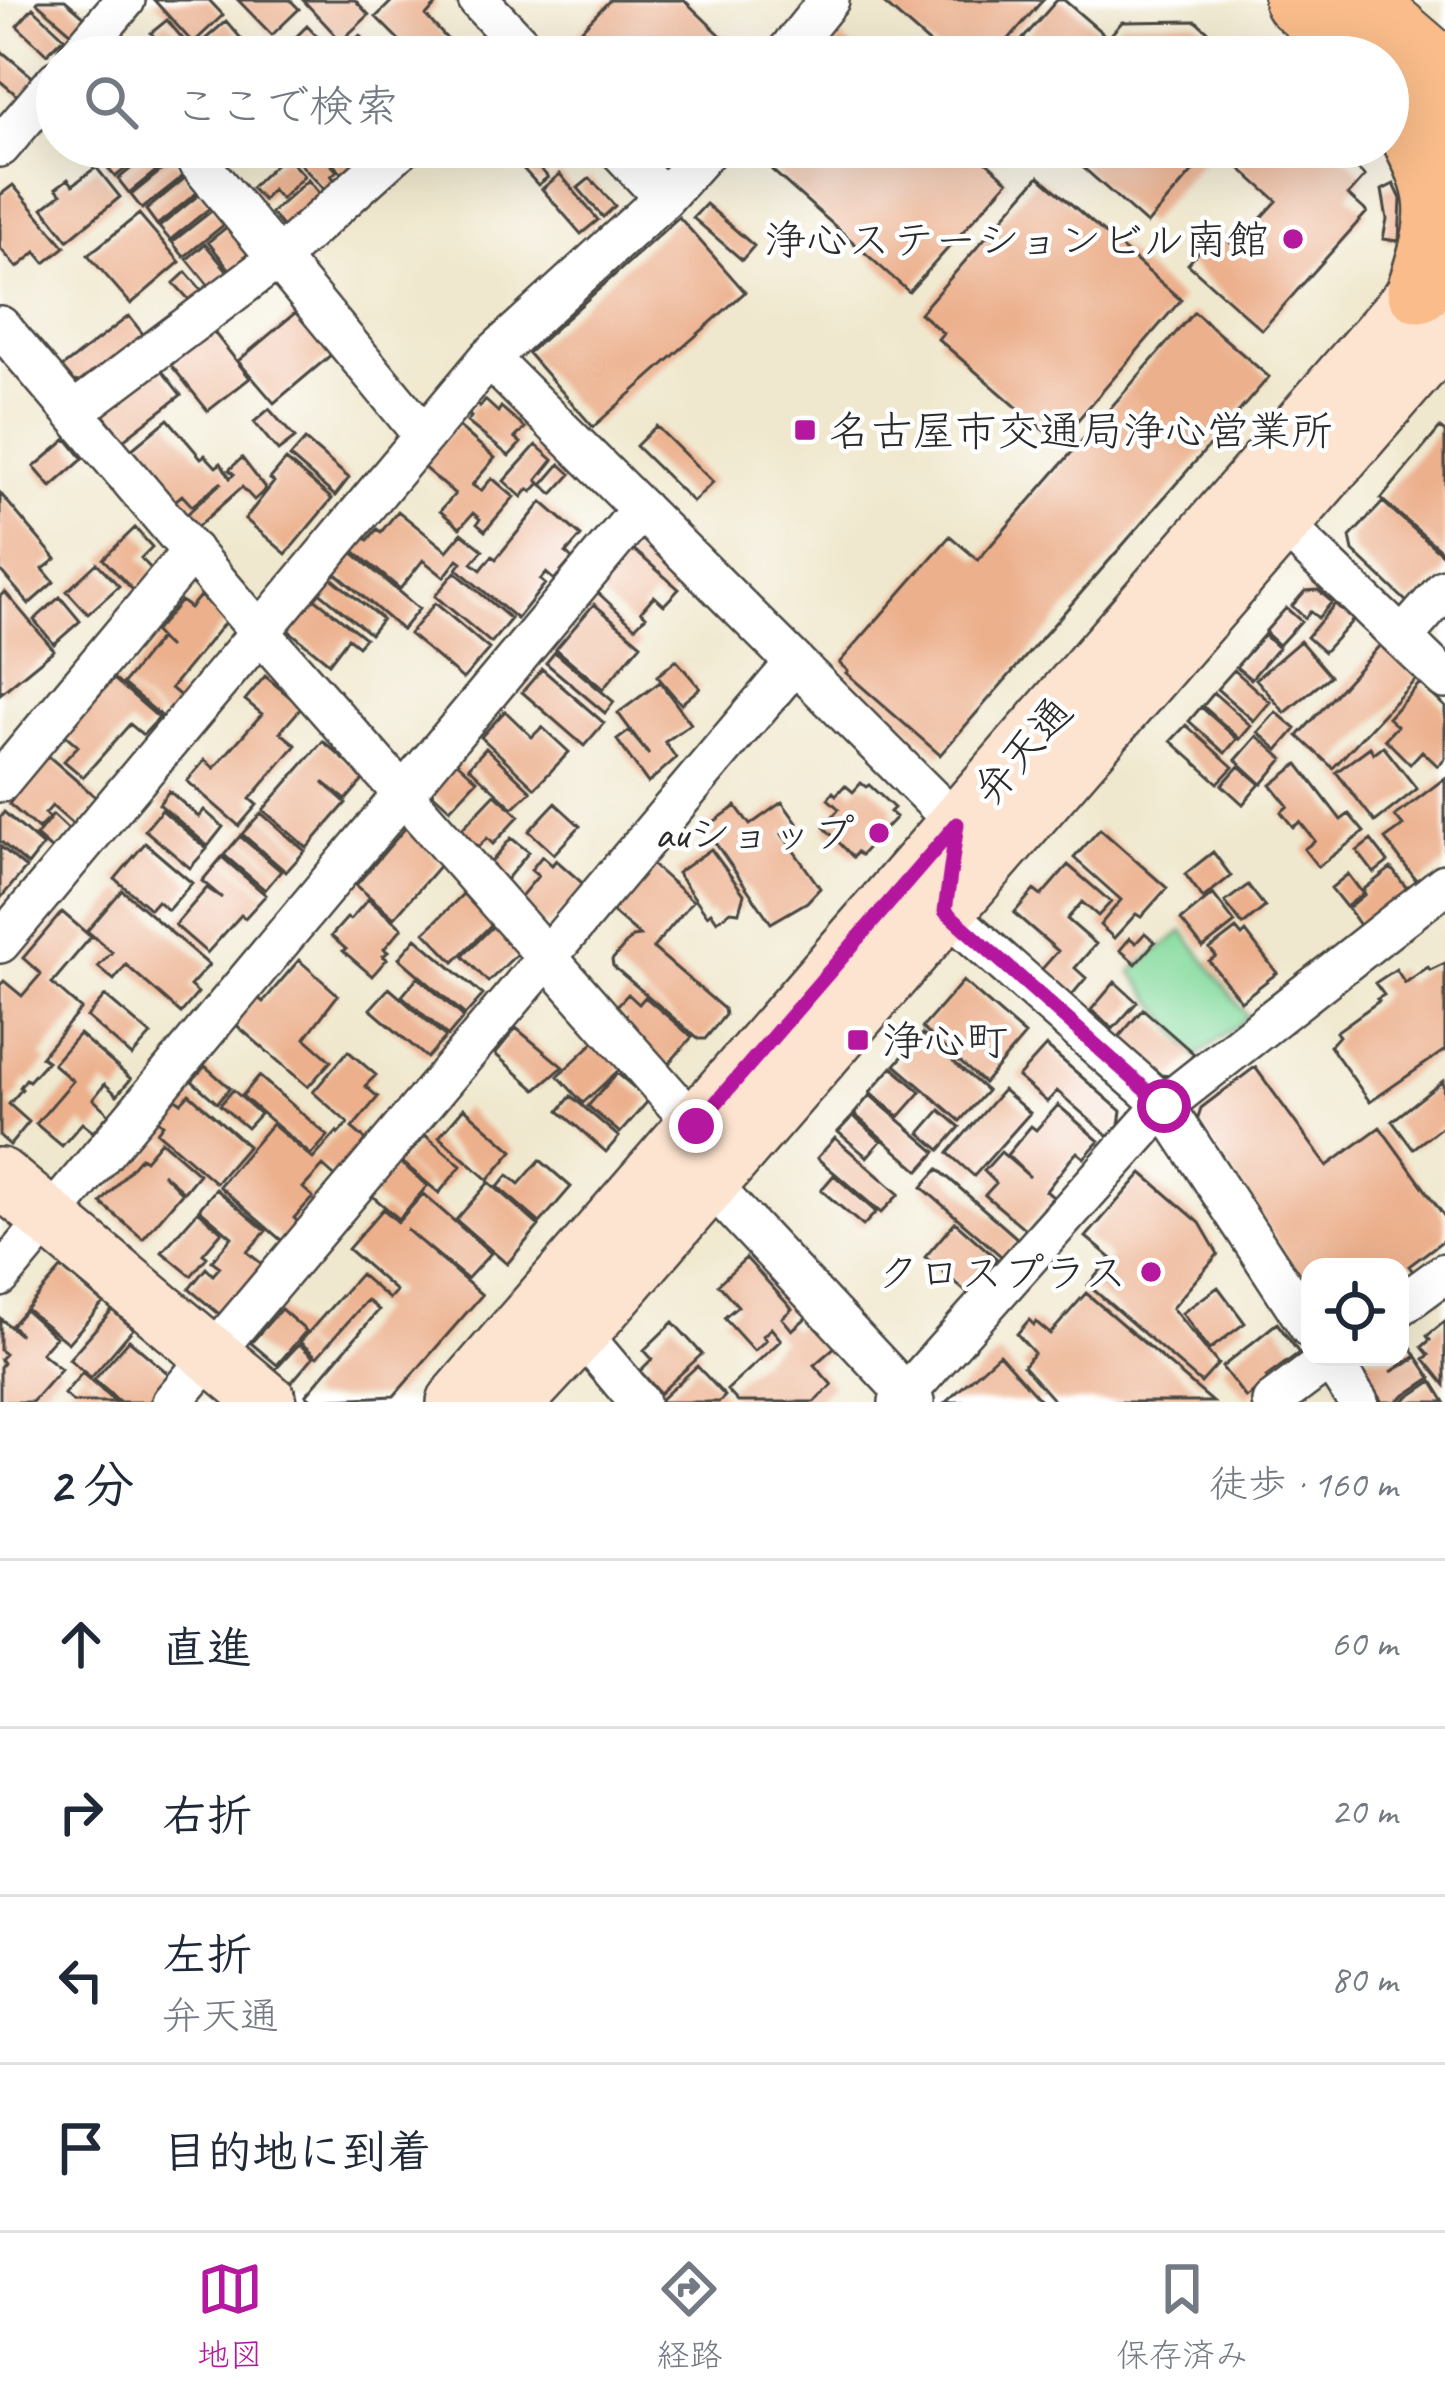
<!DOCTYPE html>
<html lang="ja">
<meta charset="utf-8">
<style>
:root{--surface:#fff;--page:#f2f2f3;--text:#1f2937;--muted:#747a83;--line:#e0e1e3;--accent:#b5179e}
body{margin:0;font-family:Caveat,"Klee One",sans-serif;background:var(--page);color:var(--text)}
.controls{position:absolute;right:36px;bottom:36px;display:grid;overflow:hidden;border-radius:24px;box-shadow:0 12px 48px #0002}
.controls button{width:108px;height:108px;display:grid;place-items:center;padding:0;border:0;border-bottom:3px solid var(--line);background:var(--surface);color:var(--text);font:60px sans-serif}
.stop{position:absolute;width:36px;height:36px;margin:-27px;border:9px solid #b5179e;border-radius:50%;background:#fff}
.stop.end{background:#b5179e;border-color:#fff;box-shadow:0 3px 12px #0008}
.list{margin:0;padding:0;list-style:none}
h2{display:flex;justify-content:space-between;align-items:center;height:156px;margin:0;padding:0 48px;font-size:51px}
h2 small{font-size:39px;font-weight:400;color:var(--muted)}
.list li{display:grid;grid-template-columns:78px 1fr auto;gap:36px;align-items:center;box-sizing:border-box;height:168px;padding:0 48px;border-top:3px solid var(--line)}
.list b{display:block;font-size:45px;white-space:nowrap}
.list p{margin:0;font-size:39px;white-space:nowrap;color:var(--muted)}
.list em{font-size:39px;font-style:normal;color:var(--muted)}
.icon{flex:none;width:66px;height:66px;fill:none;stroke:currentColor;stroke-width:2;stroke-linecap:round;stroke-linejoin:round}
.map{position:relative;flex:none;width:1445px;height:1402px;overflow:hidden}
.search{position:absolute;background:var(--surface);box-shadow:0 12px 48px #0002;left:36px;right:36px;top:36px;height:132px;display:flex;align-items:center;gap:30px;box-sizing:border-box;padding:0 42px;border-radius:66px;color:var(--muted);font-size:45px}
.sheet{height:828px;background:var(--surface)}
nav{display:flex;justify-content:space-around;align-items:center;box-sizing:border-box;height:168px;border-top:3px solid var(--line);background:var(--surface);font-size:33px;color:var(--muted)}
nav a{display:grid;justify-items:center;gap:6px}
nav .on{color:var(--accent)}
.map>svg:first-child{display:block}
.green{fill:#85da9d;stroke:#588264;stroke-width:3}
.building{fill:#ecb08d}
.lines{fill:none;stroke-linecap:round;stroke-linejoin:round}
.street-casing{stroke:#494743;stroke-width:44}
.secondary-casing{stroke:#494743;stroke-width:62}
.primary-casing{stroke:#494743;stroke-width:68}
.highway-casing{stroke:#494743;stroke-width:70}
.street{stroke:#fff;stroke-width:39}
.secondary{stroke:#fde4d0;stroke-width:57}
.primary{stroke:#f9bc8a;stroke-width:63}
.highway{stroke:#f9bc8a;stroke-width:66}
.route{stroke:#b5179e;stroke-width:15}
.poi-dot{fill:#b5179e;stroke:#fff;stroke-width:4.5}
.labels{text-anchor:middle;stroke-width:9;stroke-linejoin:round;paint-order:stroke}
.poi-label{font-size:42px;fill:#2b2b2b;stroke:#fff;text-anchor:end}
.street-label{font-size:42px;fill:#2b2b2b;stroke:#fff}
</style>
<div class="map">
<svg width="1445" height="1402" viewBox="0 0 1445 1402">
<rect width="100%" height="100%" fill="#fff"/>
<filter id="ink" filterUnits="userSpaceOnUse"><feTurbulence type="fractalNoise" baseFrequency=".00833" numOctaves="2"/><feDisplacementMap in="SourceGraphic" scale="24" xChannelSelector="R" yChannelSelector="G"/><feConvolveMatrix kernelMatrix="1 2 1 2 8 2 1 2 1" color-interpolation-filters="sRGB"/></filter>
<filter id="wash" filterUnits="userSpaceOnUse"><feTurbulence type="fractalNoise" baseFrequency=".004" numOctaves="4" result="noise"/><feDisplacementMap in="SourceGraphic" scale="48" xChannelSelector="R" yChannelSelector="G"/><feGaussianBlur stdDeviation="2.7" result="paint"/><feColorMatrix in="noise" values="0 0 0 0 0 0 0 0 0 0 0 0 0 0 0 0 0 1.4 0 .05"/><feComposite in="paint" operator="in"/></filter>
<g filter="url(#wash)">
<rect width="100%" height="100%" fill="#f0e8ce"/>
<path class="green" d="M1183 931 1248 1017 1196 1057 1131 971Z"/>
<g id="blocks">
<path class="building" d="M39 0H65L86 18 73 34 37 3Z
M154 0H209L223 15 193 43Z
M238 0H290L299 9 272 35Z
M303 0H355L369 15 341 41Z
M393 0H433L437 4 426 16 447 39 427 57H416L376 17Z
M610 0H684L739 53 735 57H561L558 54Z
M880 0H1043L993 57H945Z
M1057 0H1064L1108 38 1122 22 1196 21 1238 57H1007Z
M33 8 64 37 47 54 17 26Z
M167 20 198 57H171L151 33Z
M226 21 257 57H203L195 48Z
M307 26 337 57H289L283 50Z
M360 35 381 57H349L343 51Z
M840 37 862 57H821Z
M0 50 36 80 20 98 0 81Z
M125 147H153L115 177 104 163Z
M157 147H161L171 159 129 193 118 179Z
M288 147H314L337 171 331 176 337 182 327 192 286 149Z
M317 147H346L363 165 347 179Z
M827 147H970L1008 181 909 292 772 170 787 153 806 170Z
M1060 147H1214L1147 224Z
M1216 147H1333L1365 176 1348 195 1367 212 1262 330 1188 264 1217 231 1235 247 1277 201Z
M285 155 304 176 281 199 272 190 263 200 251 188Z
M527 155 548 177 538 185 518 163Z
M174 160 186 174 142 209 131 195Z
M96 167 120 197 68 240 43 208 61 194 56 188 68 179 73 185Z
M560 174 598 220 581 234 542 189Z
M1039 176 1181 300 1058 443 938 339 943 333 920 313Z
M186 177 198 192 157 225 146 210Z
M590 178 615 206 603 217 578 188Z
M308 180 323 198 286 231 271 213Z
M1394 184 1401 199 1399 241 1383 239 1387 219 1382 190Z
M13 185 65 247 45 263 36 252 17 268 0 248V195Z
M201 193 211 207 170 240 159 227Z
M706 204 754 246 742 260 693 218Z
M214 209 225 224 184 257 172 242Z
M139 214 180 262 131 304 88 255Z
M679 217 745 292 593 427 528 353Z
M228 226 250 253 245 256 248 261 235 276 208 242Z
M205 244 230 274 214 292 187 259Z
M186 272 205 294 193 304 174 283Z
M296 312 332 354 274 403 238 361Z
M1194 312 1269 377 940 755 846 673 848 671 839 663 950 536 978 560Z
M129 316 146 338 87 384 70 380 61 368Z
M209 326 250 378 208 411 171 365 182 356 177 351Z
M159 367 181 395 123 440 104 416 103 407Z
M485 400 498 412 501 407 525 428 515 438 521 443 509 456 467 422 471 417 468 413 477 403 480 407Z
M269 409 295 438 278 451 254 422Z
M168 419 201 458 205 455 216 467 221 463 230 478 234 474 229 470 242 458 266 489 254 500 242 487 197 527 186 515 222 482 192 506 182 495 175 501 131 450Z
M457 425 495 458 472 485 481 491 492 478 514 497 485 531 477 524 480 519 473 513 460 528 440 511 455 494 422 466Z
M656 426 713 482 693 502 636 446Z
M1440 428 1445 432V554L1381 499Z
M67 439 83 459 51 487 34 467Z
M305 440 349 478 335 496 290 457Z
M536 445 553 460 537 480 540 483 532 492 528 489 522 497 504 481Z
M286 460 332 499 286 554 245 519 274 482 270 479Z
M560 464 571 474 553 494 542 485Z
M0 493 56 559 43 569 54 582 29 604 0 570Z
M542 502 581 536 566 553 572 559 554 580 546 573 540 580 545 584 517 619 457 569 462 562 458 559 444 577 423 560 400 589 354 551 364 537 368 540 377 529 381 532 398 511 447 551 462 533 483 550 472 563 481 570 492 556 496 559Z
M1383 502 1445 557V573L1409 604 1353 551 1350 537Z
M135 528 152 547 141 558 153 571 134 591 103 559Z
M633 549 679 589 664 605 654 596 641 611 646 616 635 627 595 590Z
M351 551 419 609 402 630 333 571Z
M97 563 119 586 88 614 67 591Z
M455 572 511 619 491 643 435 596Z
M329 576 382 619 370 634 317 590Z
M1318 590 1332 602 1318 618 1310 611 1305 618 1292 606 1305 591Z
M5 592 54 650 0 694V596Z
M200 596 227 620 171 688 184 699 166 720 123 684 159 639 169 648 154 632 181 601 190 608Z
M60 597 80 621 54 644 34 620Z
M313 597 365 638 358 646 348 638 329 663 288 630Z
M435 603 489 649 463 679 409 634Z
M594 604 641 644 603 689 556 649Z
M1335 604 1353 620 1324 652 1307 637Z
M1286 608 1301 621 1279 645 1265 632Z
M1264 635 1278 648 1251 679 1236 667Z
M1300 641 1330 676 1285 713 1256 679Z
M1381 644 1417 678 1333 768 1298 736Z
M555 652 614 702 605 713 546 663Z
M676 660 700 688 681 704 657 676Z
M542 669 604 723 584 746 522 692Z
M1234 670 1270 702 1254 721 1217 689Z
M265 676 302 707 280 732 296 745 250 799 257 805 239 826 187 781 205 760 214 768 262 714 245 700Z
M114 679 159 718 143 735 130 724 83 777 64 761 78 746 62 732 95 695 97 697Z
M660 682 691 724 665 742 676 758 648 783 617 740 629 731 649 755 618 713Z
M1420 683 1445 707V758L1438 766 1422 751 1410 764 1385 739 1397 726 1388 718Z
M1214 693 1251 726 1240 739 1203 706Z
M1201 707 1237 739 1225 753 1189 721Z
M505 711 532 737 542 727 569 752 535 788 481 737Z
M1276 712 1296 729 1278 750 1258 732Z
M1186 725 1233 767 1218 783 1171 741Z
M1257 736 1283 759 1262 784 1236 760Z
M323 741 365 778 346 800 323 782 346 803 307 848 263 810Z
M1383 746 1417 789 1375 822 1336 772 1370 747 1374 753Z
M486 748 531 791 513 808 469 767Z
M46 754 99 800 76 827 52 806 45 814 49 818 38 829 9 804 19 791 16 788Z
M455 760 477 780 450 809 428 789Z
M1298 764 1341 820 1349 814 1364 832 1318 867 1304 849 1315 841 1300 822 1293 827 1281 812 1288 806 1271 785Z
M1239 766 1260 784 1243 804 1222 785Z
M1445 778V864L1419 884 1385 839 1403 826 1395 816Z
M861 783 866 787 869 785 894 808 890 812 896 817 861 855 857 852 853 857 824 827 839 809 828 799 833 792 836 795 845 785 853 792Z
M169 791 199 817 204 810 223 827 208 846 159 804Z
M495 794 519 816 493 844 487 838 478 847 460 831Z
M782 802 797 823 782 834 820 888 807 902 771 923 705 828 736 806 750 825Z
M555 803 580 826 554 854 529 831Z
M162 810 207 849 190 868 145 830Z
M4 812 43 846 28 865 0 841V818Z
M261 813 305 851 286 872 242 834Z
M53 815 69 830 52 850 36 836Z
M408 825 441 864 394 918 356 885Z
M1100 829 1167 888 1141 917 1136 914 1114 938 1100 925 1121 900 1074 858Z
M240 836 281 871 265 890 224 855Z
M511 838 529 852 506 880 488 866Z
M1371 840 1388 862 1374 873 1357 851Z
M145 843 192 883 168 910 157 901 150 909 115 879Z
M0 846 26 868 0 899Z
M711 849 744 894 739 912 731 911 717 921 711 912 707 915 677 873Z
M1213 852 1231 876 1203 898 1185 874Z
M542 856 552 865 556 860 588 888 550 924H542L516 902 538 876 531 870Z
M222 857 266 895 245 918 241 915 207 953 175 925 207 888 222 898 202 881Z
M649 862 693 901 653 948 724 1009 725 1015 705 1039H698L613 966 612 960 632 937 640 936 609 909Z
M1068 865 1111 902 1098 916 1082 902 1067 919 1096 944 1075 968 1086 978 1071 996 1041 970 1058 951 1014 913 1034 890 1041 896Z
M1391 868 1409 891 1362 928 1348 908 1365 894 1363 890Z
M1348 874 1363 894 1346 907 1331 888Z
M1248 885 1265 907 1243 925 1225 902Z
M122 890 209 965 190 986 198 993 181 1013 126 965 114 980 98 967 112 952 87 931Z
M463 894 492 924 454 962 425 932Z
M1213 894 1235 923 1203 948 1181 920Z
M368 899 402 928 384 949 388 952 383 956 387 959 372 976 343 951 346 949 331 936 347 918 350 920Z
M62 912 91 937 52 983 81 1009 41 1057 47 1061 29 1081 26 1079 20 1087 22 1089 9 1104 29 1122 10 1145 0 1136V985L4 981 22 996 41 974 23 958Z
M493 926 519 952 488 982 463 956Z
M1236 929 1242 936 1246 932 1277 973 1241 1001 1209 961 1216 956 1210 949Z
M1145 933 1155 942 1136 964 1120 950 1130 938 1136 943Z
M416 938 483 995 465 1015 399 958Z
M299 960 338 995 305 1038 331 1061 308 1087 234 1023 256 996 263 1002Z
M1445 963V1050L1370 1102 1330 1046 1339 1036 1336 1032 1379 1001 1377 999 1384 995 1375 983 1396 969 1405 983 1428 967 1430 970Z
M418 977 464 1017 448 1036 402 996Z
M963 981 1025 1035 984 1083 922 1028Z
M1115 982 1137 1002 1113 1029 1091 1010Z
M389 988 446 1037 427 1058 370 1009Z
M628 994 639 1004 645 997 692 1037 665 1068 625 1024 626 1016 624 1018 614 1009Z
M105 996 151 1035 132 1056 87 1017Z
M1143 1009 1194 1054 1175 1076 1158 1075 1117 1039Z
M516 1028 563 1067 536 1090 495 1054Z
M79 1034 131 1079 117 1095 105 1084 93 1099 109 1114 93 1132 82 1123 62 1146 36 1124 73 1081 53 1064Z
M922 1034 987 1091 960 1121 895 1065Z
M595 1041 621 1068 583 1103 558 1076Z
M1046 1046 1121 1111 1119 1125 1108 1136 1057 1091 1047 1102 1018 1077Z
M348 1051 376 1075 365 1086 378 1097 352 1128 371 1144 340 1181 323 1166 303 1188 313 1197 294 1218 298 1222 282 1241 219 1186 272 1124 313 1159 337 1132 338 1134 348 1123 313 1092Z
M205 1066 230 1088 217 1103 192 1081Z
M892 1067 921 1092 899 1117 870 1092Z
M1255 1067 1327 1166 1380 1127 1445 1217V1239L1409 1266 1414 1273 1400 1283V1267H1310V1292L1197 1120 1201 1108Z
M617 1073 649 1100 620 1133 588 1106Z
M259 1076 328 1136 311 1155 242 1096Z
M1443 1081 1445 1124 1413 1149 1392 1121Z
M233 1090 260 1114 247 1128 220 1105Z
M1003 1090 1030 1113 974 1176 948 1153Z
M189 1094 248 1146 216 1183 157 1132 163 1124 154 1117 172 1096 181 1103Z
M870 1095 936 1152 919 1171 854 1114Z
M571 1096 619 1137 606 1152 559 1111Z
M1058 1105 1099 1141 1084 1158 1077 1152 1070 1160 1046 1191 1053 1197 1025 1229 985 1195 996 1183 984 1171 1001 1152 1030 1177 1007 1155 1031 1126 1036 1130Z
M464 1108 513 1151 488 1180 439 1137Z
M940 1110 960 1127 940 1150 920 1133Z
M853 1116 881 1141 867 1157 838 1132Z
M425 1135 461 1166 439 1193 402 1162Z
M835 1138 899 1194 881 1213 817 1158Z
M161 1141 199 1174 184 1192 162 1173 182 1193 143 1239 101 1203 141 1157 145 1160Z
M540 1160 571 1187 540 1223 498 1187 508 1175 519 1184Z
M399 1161 427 1186 399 1219 371 1195Z
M938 1169 1018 1239 1002 1257 922 1187Z
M1142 1173 1200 1223 1218 1254 1172 1308 1218 1364 1201 1383 1088 1285 1111 1258 1086 1237Z
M834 1175 876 1212 863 1226 821 1190Z
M489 1182 539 1226 507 1264 456 1220Z
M216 1189 266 1231 247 1252 267 1268 228 1314 218 1313 189 1289 206 1268 213 1275 220 1267 212 1261 232 1237 199 1209Z
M423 1194 491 1253 467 1279 406 1229 482 1295 394 1396 313 1400 306 1395 379 1310 367 1300 317 1357 300 1342 360 1274 389 1299 396 1291 348 1249 383 1209 398 1222Z
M198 1211 222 1232 203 1254 207 1257 191 1276 162 1252Z
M955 1222 997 1259 967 1293 925 1257Z
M746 1258 792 1309 782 1318 792 1330 808 1316 836 1346 814 1365 832 1385 814 1402H738L727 1390 781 1340 771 1328 763 1336 766 1340 754 1351 724 1318 738 1306 718 1284Z
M62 1268 103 1303 68 1343 26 1309Z
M1218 1287 1245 1323 1209 1350 1182 1313Z
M1086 1293 1213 1402H1055L1023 1366 1034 1353 1017 1334 1029 1320 1034 1325 1036 1322 1050 1334Z
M281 1309 306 1331 277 1365 251 1343Z
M25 1310 55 1337 41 1353 61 1369 32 1402H0V1367L3 1363 0 1359 5 1354 0 1350V1318L20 1335 12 1325Z
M112 1310 133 1329 91 1378 69 1359Z
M1445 1321V1385L1424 1359 1429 1355 1422 1347 1430 1340 1427 1336Z
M673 1322 702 1354 660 1393 640 1371 652 1359 644 1350Z
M1277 1323 1299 1353 1266 1377 1269 1381 1246 1398 1222 1367Z
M1400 1329 1416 1355 1391 1372 1417 1357 1431 1378 1395 1402H1382L1362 1370 1363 1357H1400Z
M129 1340 171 1376 149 1402H120L94 1380Z
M299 1344 313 1357 291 1383 275 1370Z
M999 1354 1042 1402H946Z
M697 1366 725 1396 719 1402H658Z
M82 1373 116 1402H73L64 1394Z
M1432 1381 1445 1402H1401Z"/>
</g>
</g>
<g filter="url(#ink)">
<use href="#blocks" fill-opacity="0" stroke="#494743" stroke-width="3"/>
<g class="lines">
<g class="street-casing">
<path id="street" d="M478 0 532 57
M77 57 125 0
M783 57 829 0
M0 147 57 80
M186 147 424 436
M616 147 664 198
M0 326 259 631 696 1126
M489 358 957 824 945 911 1164 1105 1310 1328
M75 411 277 259 402 147
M1282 523 1445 679
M1402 638 1445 589
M0 782 192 551
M0 943 489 358 664 198 710 147
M709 1183 914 1402
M0 1277 641 509
M1400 1306 1445 1273
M580 1332 639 1402
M1329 1357 1358 1402
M172 1402 795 663
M899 1402 1164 1105 1445 884
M1272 1402 1332 1357"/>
</g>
<g class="secondary-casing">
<path id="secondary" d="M0 1177 268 1402
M456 1402 1445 260
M515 1402 580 1332 1445 335"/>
</g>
<g class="primary-casing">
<path id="primary" d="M1407 125C1445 195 1444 214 1419 290"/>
</g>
<g class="highway-casing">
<path id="highway" d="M1297 0 1362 57
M1359 0 1445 74
M1388 80 1445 129"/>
</g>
<use href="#street" class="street"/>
<use href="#secondary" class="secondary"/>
<use href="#primary" class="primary"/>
<use href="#highway" class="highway"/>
</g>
</g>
<g class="lines" filter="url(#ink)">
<path class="route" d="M696 1126 957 824 945 911 1164 1106"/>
</g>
<g class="poi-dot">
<circle cx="1293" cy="239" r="12"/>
<rect x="793" y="418" width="24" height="24" rx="6"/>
<circle cx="879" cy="833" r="12"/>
<rect x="846" y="1028" width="24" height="24" rx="6"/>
<circle cx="1151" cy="1272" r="12"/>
</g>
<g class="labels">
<g class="poi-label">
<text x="1269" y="254">浄心ステーションビル南館</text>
<text x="829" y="445" text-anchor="start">名古屋市交通局浄心営業所</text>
<text x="855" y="848">auショップ</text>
<text x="882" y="1055" text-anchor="start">浄心町</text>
<text x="1127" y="1287">クロスプラス</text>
</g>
<g class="street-label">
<text transform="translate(1022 750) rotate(-49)" y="15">弁天通</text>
</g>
</g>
</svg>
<div class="controls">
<button><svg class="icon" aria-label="locate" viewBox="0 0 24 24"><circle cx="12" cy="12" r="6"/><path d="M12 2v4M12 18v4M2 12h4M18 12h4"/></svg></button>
</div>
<div class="stop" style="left:1164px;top:1106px"></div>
<div class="stop end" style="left:696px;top:1126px"></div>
<div class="search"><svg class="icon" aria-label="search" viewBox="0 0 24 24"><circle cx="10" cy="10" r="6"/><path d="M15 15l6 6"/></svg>ここで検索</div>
</div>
<section class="sheet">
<h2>2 分<small>徒歩 · 160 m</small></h2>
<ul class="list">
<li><svg class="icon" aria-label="ahead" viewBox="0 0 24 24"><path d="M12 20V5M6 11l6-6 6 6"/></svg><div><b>直進</b></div><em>60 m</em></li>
<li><svg class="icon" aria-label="right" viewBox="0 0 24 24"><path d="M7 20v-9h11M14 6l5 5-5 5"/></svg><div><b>右折</b></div><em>20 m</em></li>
<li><svg class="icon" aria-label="left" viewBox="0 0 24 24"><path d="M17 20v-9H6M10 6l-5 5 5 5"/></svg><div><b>左折</b><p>弁天通</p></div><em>80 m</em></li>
<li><svg class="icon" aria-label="arrive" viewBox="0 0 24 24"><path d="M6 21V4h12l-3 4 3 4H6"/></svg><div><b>目的地に到着</b></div></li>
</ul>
</section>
<nav>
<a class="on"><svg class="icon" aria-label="map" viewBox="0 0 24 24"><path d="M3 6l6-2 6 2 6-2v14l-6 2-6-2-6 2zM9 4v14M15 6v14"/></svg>地図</a>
<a><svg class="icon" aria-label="directions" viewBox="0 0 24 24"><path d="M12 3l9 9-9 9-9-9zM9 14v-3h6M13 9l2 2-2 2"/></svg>経路</a>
<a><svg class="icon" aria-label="saved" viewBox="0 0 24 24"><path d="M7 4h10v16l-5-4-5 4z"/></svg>保存済み</a>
</nav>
